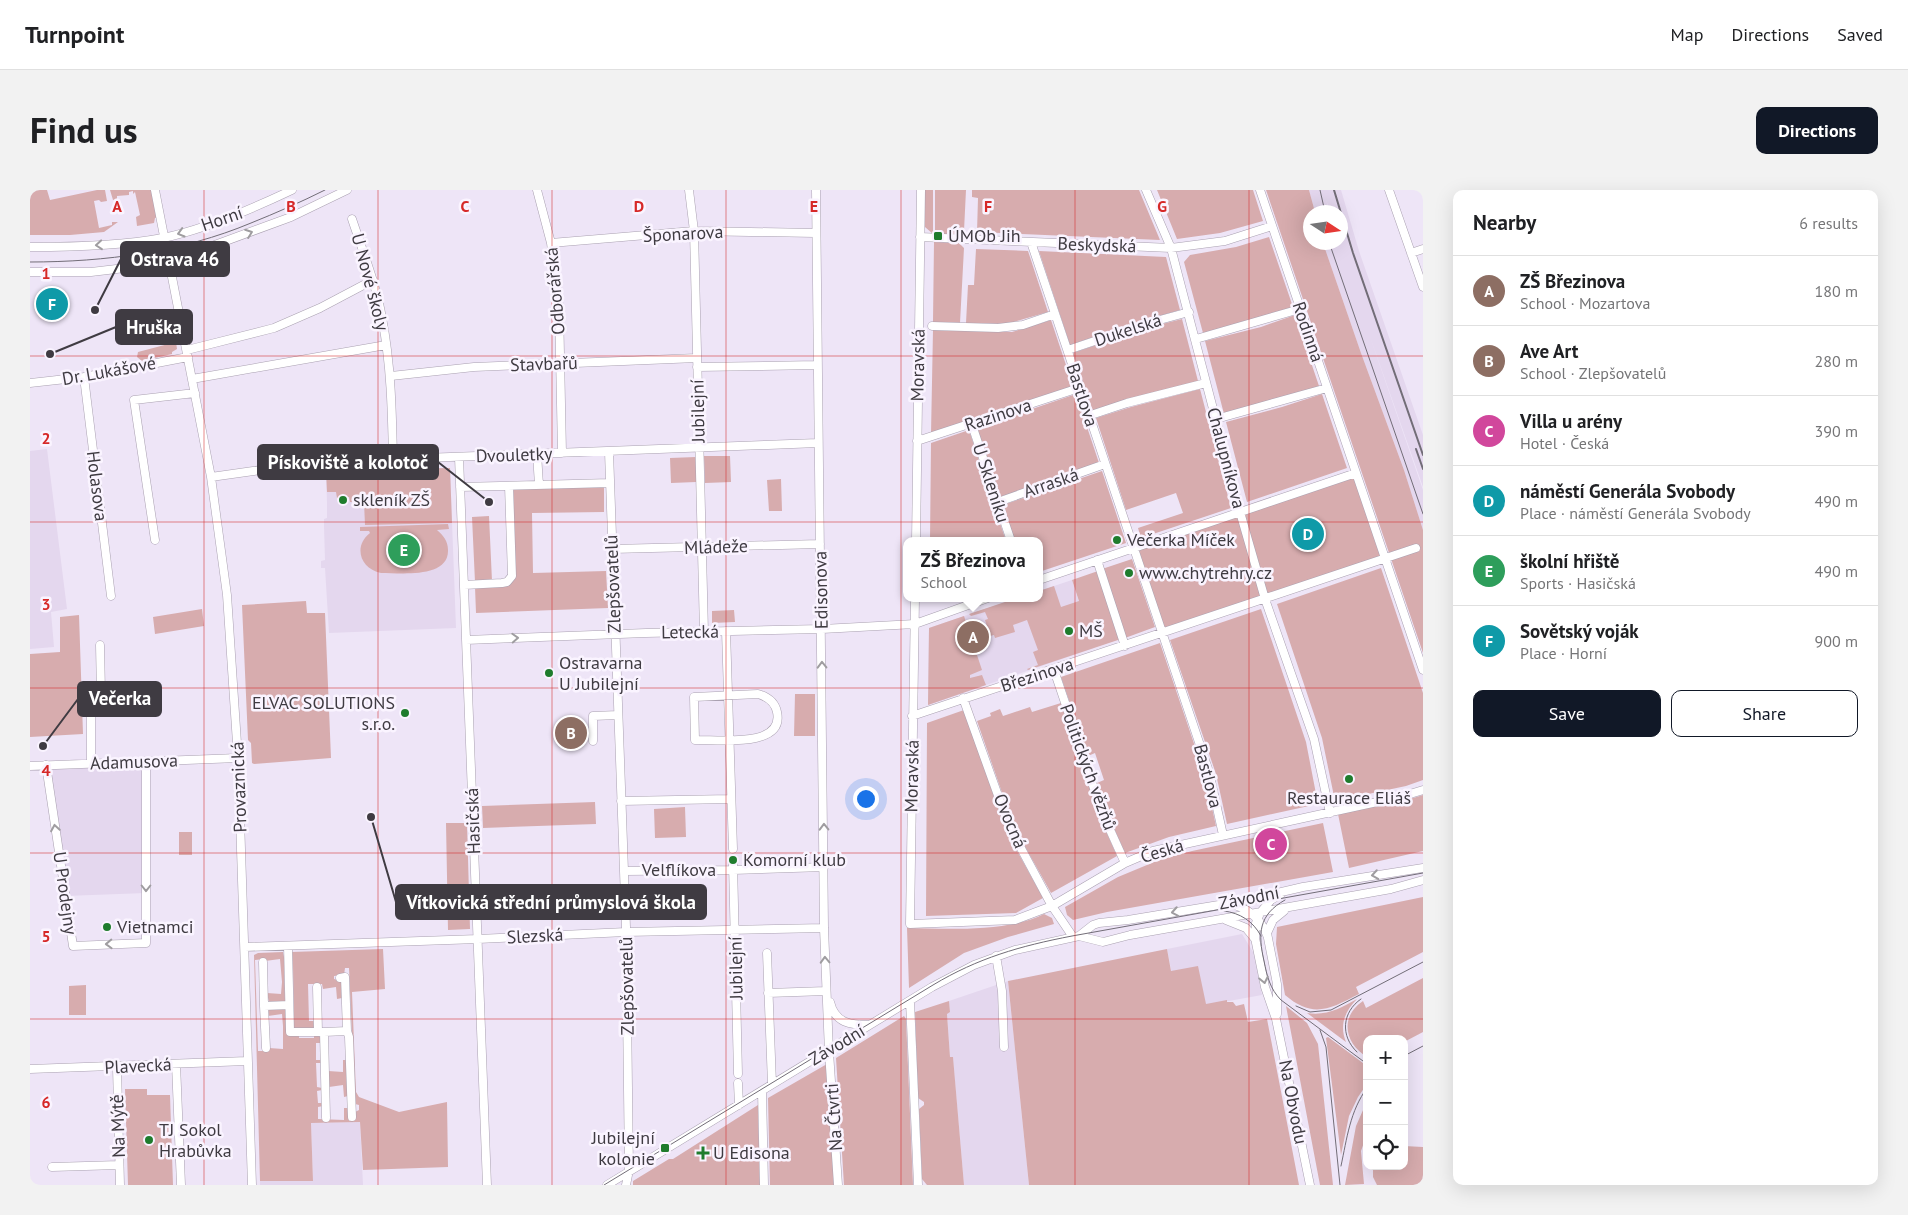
<!DOCTYPE html>
<meta charset="utf-8">
<style>
:root{--surface:#fff;--page:#f2f2f2;--text:#202124;--muted:#757577;--line:#e0e0e0;--accent:#111827}
body{margin:0;font-family:"PT Sans",sans-serif;background:var(--page);color:var(--text)}
.controls{position:absolute;right:15px;bottom:15px;display:grid;overflow:hidden;border-radius:10px;box-shadow:0 5px 20px #0002}
.controls button{width:45px;height:45px;display:grid;place-items:center;padding:0;border:0;border-bottom:1px solid var(--line);background:var(--surface);color:var(--text);font:25px sans-serif}
.compass{position:absolute;left:1273px;top:15px;width:45px;height:45px;border-radius:50%;background:var(--surface);box-shadow:0 5px 20px #0002;rotate:102deg}
.you{position:absolute;left:835px;top:608px;width:18px;height:18px;margin:-12px;border:4px solid #fff;border-radius:50%;background:#1a73e8;box-shadow:0 0 0 8px #1a73e833}
.badge{display:grid;place-items:center;width:32px;height:32px;border-radius:50%;background:var(--accent);color:#fff;font-size:16px;font-weight:700}
.pin{position:absolute;translate:-50% -50%;border:2px solid #fff;box-shadow:0 1px 5px #0006}
.popup{position:absolute;left:873px;top:347px;width:140px;height:65px;box-sizing:border-box;display:grid;place-content:center;border-radius:10px;background:var(--surface);filter:drop-shadow(0 1px 4px #0005);font-size:16px;white-space:nowrap;color:var(--muted)}
.popup b{font-size:19px;color:var(--text)}
.popup::after{content:'';position:absolute;left:50%;top:100%;margin-left:-10px;border:10px solid transparent;border-top-color:var(--surface)}
.list{margin:0;padding:0;list-style:none}
h2{display:flex;justify-content:space-between;align-items:center;height:65px;margin:0;padding:0 20px;font-size:21px}
h2 small{font-size:16px;font-weight:400;color:var(--muted)}
.list li{display:grid;grid-template-columns:32px 1fr auto;gap:15px;align-items:center;box-sizing:border-box;height:70px;padding:0 20px;border-top:1px solid var(--line)}
.list b{display:block;font-size:19px;white-space:nowrap}
.list p{margin:0;font-size:16px;white-space:nowrap;color:var(--muted)}
.list em{font-size:16px;font-style:normal;color:var(--muted)}
.actions{display:flex;gap:10px;padding:15px 20px}
.actions a{flex:1;padding:11px 0;border:1px solid var(--accent);border-radius:10px;text-align:center;font-size:18px;color:var(--accent)}
.actions .main{background:var(--accent);color:#fff}
.icon{flex:none;width:28px;height:28px;fill:none;stroke:currentColor;stroke-width:2;stroke-linecap:round;stroke-linejoin:round}
.map{position:relative;flex:none;width:1393px;height:995px;overflow:hidden;border-radius:10px}
header{display:flex;align-items:center;gap:30px;box-sizing:border-box;height:70px;padding:0 25px;background:var(--surface);border-bottom:1px solid var(--line)}
header strong{font-size:24px}
nav{display:flex;gap:28px;margin-inline-start:auto;font-size:18px}
.intro{display:flex;align-items:center;justify-content:space-between;box-sizing:border-box;height:120px;padding:0 30px}
h1{margin:0;font-size:35px}
.button{padding:12px 22px;border-radius:10px;background:var(--accent);color:#fff;font-size:18px;font-weight:700}
main{display:flex;gap:30px;padding:0 30px}
aside{flex:1;background:var(--surface);border-radius:10px;box-shadow:0 5px 20px #0002}
.map>svg:first-child{display:block}
.built{fill:#e4d7ee}
.green{fill:#d7acae}
.lines{fill:none;stroke-linecap:round;stroke-linejoin:round}
.minor-casing{stroke:#aaa1b1;stroke-width:9}
.minor{stroke:#fff;stroke-width:8}
.tram{stroke:#726d77;stroke-width:1}
.rail{stroke:#726d77;stroke-width:2}
.oneway{stroke:#9f9da0}
.grid{fill:none;stroke:#d62828;stroke-width:1;stroke-opacity:0.55}
.poi-dot{fill:#1f7c2d;stroke:#faf4ff;stroke-width:2}
.labels{text-anchor:middle;stroke-width:5;stroke-linejoin:round;paint-order:stroke}
.street-label{font-size:18px;fill:#3f3b42;stroke:#faf4ff}
.poi-label{font-size:18px;fill:#3f3b42;stroke:#faf4ff;text-anchor:start}
.grid-label{font-size:16px;text-anchor:middle;font-weight:bold;fill:#d62828;stroke:#faf4ff;stroke-width:5;stroke-linejoin:round;paint-order:stroke}
.leader{fill:none;stroke:#3f3b42;stroke-width:2}
.callout-dot{fill:#3f3b42;stroke:#faf4ff;stroke-width:2}
.callout{fill:#3f3b42;stroke:#3f3b42;stroke-width:2}
.callout-label{font-size:19px;text-anchor:middle;font-weight:bold;fill:#fff}
</style>
<header>
<strong>Turnpoint</strong>
<nav><a>Map</a><a>Directions</a><a>Saved</a></nav>
</header>
<div class="intro"><h1>Find us</h1><a class="button">Directions</a></div>
<main>
<div class="map">
<svg width="1393" height="995" viewBox="0 0 1393 995">
<rect width="100%" height="100%" fill="#eee5f7"/>
<path class="built" d="M1279 0H1311L1329 61 1393 245V297L1339 144 1393 300V340L1374 280 1331 163 1293 53 1310 52V22H1300L1296 9 1299 22H1285Z
M17 259 37 419 21 422 24 457 0 459V261Z
M420 278 426 438 299 443 295 378H291V371L295 370 294 336V329L297 328V313L296 280Z
M1042 390 1064 458 898 515 899 438 987 408H1009V401Z
M116 571V703L35 706 16 575Z
M1212 744 1223 762 1232 805 1149 820 1137 759Z
M978 791 999 995H934L923 868H920L917 823 920 822 919 811Z
M330 932 333 995H230V991H283L281 933Z"/>
<path class="green" d="M0 0H17L20 10 67 0H75L77 11 71 12 69 10 64 11 69 38 82 35V32H88L74 42 40 45H0Z
M80 0H122L128 27 125 28 124 33 107 36 106 27 110 25 105 2 103 4V1L99 2V5L87 6V9L83 10Z
M895 0H903V44L895 37Z
M905 0H936L934 41 932 45H905Z
M942 0H1109L1130 50 947 42 948 8 942 7Z
M1127 0H1223L1233 31 1190 43 1147 49Z
M1236 0H1279L1285 22H1280V52L1293 53 1331 163 1374 280 1393 340V463Z
M1239 47 1263 117 1229 128 1173 143 1154 72 1160 65 1206 57Z
M904 52 929 53 934 58 930 133 903 132Z
M946 59 998 61 1018 122 977 134 936 133 938 95H944Z
M1009 61 1136 67 1150 120 1105 133 1040 155Z
M1265 125 1289 196 1250 209 1194 224 1175 151 1231 137Z
M1152 129 1168 191 1097 209 1063 221 1043 163 1116 138Z
M1021 130 1043 196 901 244 903 140 982 142Z
M146 152 147 159 142 162V164L112 171 107 167 108 162Z
M1170 199 1201 318 1111 348 1108 338 1153 323 1146 303 1096 320 1066 228 1101 217Z
M1046 204 1069 273 970 307 947 238Z
M1292 204 1317 278 1217 312 1196 232 1252 217Z
M939 240 976 351H900L901 253Z
M674 266H700L701 292 675 293Z
M666 267V292L641 293 640 268Z
M420 278 422 333 335 335 334 312H320L319 307 307 308 306 302H297L296 280Z
M1072 281 1096 353 1009 382V351H985L973 315Z
M1326 283 1356 369 1132 443 1102 358Z
M751 289 752 321H739L737 290Z
M574 295V322L502 323 503 383 576 381 578 418 446 423 445 397 480 394 482 298Z
M459 326 462 391 445 392 442 327Z
M418 334 419 339 407 340C413 345 418 351 418 360 419 389 370 383 351 383 330 379 323 356 340 343L339 341H330V337Z
M1102 369 1125 437 1095 448 1072 379Z
M1351 378 1393 503V590L1376 596 1305 611 1292 548 1247 414Z
M1068 381 1091 449 998 480 997 479 1008 475 1003 462 1008 460 997 430 983 435 985 442 965 448 964 445 960 446 955 430 958 429 955 422 941 426 939 424 987 408H1009V401L1024 396 1031 417 1049 411 1042 390Z
M276 411 277 423H295L301 568 224 574 222 573 221 553 218 550 212 415Z
M172 419 174 436 125 444 123 427Z
M1231 419 1276 552 1288 614 1197 634 1186 584 1140 450Z
M704 420 705 432 682 433V421Z
M49 425 53 544 0 547V464L30 462V427Z
M934 426 952 480 940 485V488L952 485 956 495 898 515 899 438Z
M1130 453 1175 586 1186 636 1139 647 1095 663 1078 625 1067 593 1074 590 1065 563 1058 566 1031 487Z
M765 504H785V546H764Z
M1031 513 1071 630 1087 666 1021 703 984 637 947 531 961 526 960 523 970 519 973 526 1000 517 1002 522Z
M934 520 976 641 1013 708 986 723 896 726 897 533Z
M1393 605V661L1319 678 1308 624 1380 609Z
M565 612 566 634 453 638 452 616Z
M655 617 656 647 625 648 624 619Z
M437 633 440 739 418 740 416 633Z
M1293 633 1303 682 1077 722 1043 730 1037 725 1035 717 1088 687 1129 670 1162 661Z
M149 642H162V665H149Z
M1393 707V762L1326 797 1329 804C1300 819 1283 829 1255 805L1246 754 1247 737Z
M1014 724 1022 728 1024 734 978 747 934 763 879 798 877 738C918 739 978 742 1014 724Z
M353 759 355 799 322 802 326 902 329 907 369 922 417 912 418 977 333 980 330 932 281 933 283 991H230L224 765 228 763 253 762 254 767 255 811 239 812 237 803 251 804 252 792 250 769 235 771V769L225 770 228 861H238L239 858 253 859V836L252 824 238 826V820L256 819 262 846H269V848H284V846H289L291 848V853H286V870H291L292 873H286L287 897 292 898V900L287 901 288 913H293V916L288 917V929L314 930V918H318L319 931H324L325 922 329 920V915L325 914 319 778H315L314 785 304 786V789L311 791 312 808 307 809 306 797 293 799 292 794H278L279 831H285L284 838 265 841 262 838 264 830 263 776 260 770 261 762Z
M1137 759 1141 781 1168 776 1176 814 1197 810V812H1203L1206 816 1214 814 1218 832 1237 829 1269 995H999L978 791Z
M1393 788V842L1374 852V849H1337V867C1315 854 1309 827 1333 811L1336 818Z
M56 795V825H39V796Z
M1327 809C1315 821 1309 835 1316 852L1277 823C1297 826 1311 818 1327 809Z
M919 811 920 822 917 824 920 867H923L934 995H897L892 989 889 919 894 915V912L888 908 885 822Z
M1256 816 1277 833 1288 854 1303 995H1290Z
M874 826 876 829 883 995H814L806 868Z
M1298 847 1337 876V894L1328 907 1319 926 1311 965 1296 848Z
M313 870H317L318 906 314 907 313 895 299 897 298 881 313 882Z
M797 874 805 995H740L738 908Z
M95 899H117V905H140L143 995H98Z
M1337 911V944L1331 961 1334 994 1315 995 1326 936Z
M728 915 730 995H603V991L639 969H643Z
M1374 956 1393 957V995H1347L1343 987V976H1374Z"/>
<g class="lines">
<g class="minor-casing">
<path id="minor" d="M125 0 181 287 197 405 208 568 222 995
M507 0 521 53 529 116 532 263
M659 0 664 41 674 442
M786 0 794 738 799 862 808 995
M1116 0 1141 58 1210 322 1235 409 1284 549 1300 623
M1230 0 1393 480
M1359 0 1393 97
M322 29C333 62 346 94 352 128 361 174 362 221 363 268
M890 47 1141 58 1195 51 1242 36
M1001 52 1179 582 1193 645
M521 53 664 41 785 43
M0 57C44 57 90 56 133 48 176 39 222 19 262 0
M1381 63 1393 59
M0 82H61L120 75 182 56 261 27 317 0
M902 136 968 138 993 135 1025 124
M1166 149 1270 119
M157 160 244 138 290 118 343 90
M1038 160 1115 134 1159 122
M667 177 787 175
M361 186 444 177 667 168
M54 187 81 406
M162 189 356 155
M0 193 54 187 158 167
M1058 226 1097 213 1176 193
M1186 229 1297 198
M942 235 981 351
M887 251 1049 198
M579 262 596 737 599 980 596 995
M507 264 509 295
M429 267 457 995
M181 287 287 272 788 253
M430 297 580 293
M968 312 1075 274
M125 350 104 210 165 203
M886 351 891 0
M582 359 790 354
M1067 370 1095 456
M1009 390 1326 283
M434 395 472 393 477 392 482 386 479 296
M885 408 880 734 985 730 1022 716 1095 673 1123 661 1370 607 1393 600
M696 441 703 659
M436 450 616 443 792 439 885 434 958 408
M70 455 71 503
M1024 480 1072 622 1095 673
M728 504C738 507 745 512 747 522 755 559 686 549 665 550L664 507Z
M933 508 979 636 1022 716 1043 747
M882 526 1386 358
M563 551V526L588 525
M61 573V526L71 503 123 500
M16 575 43 756 116 753V571
M0 576 208 568
M591 611 701 609
M703 673 708 884
M594 681 703 680 794 677
M1251 704 1241 710 1230 723 1226 733 1225 748 1235 797 1246 829 1280 995
M1200 714C1217 717 1231 729 1237 745
M1196 730 1216 738 1225 749
M1049 746 1063 735 1069 733 1098 730 1213 711 1273 697 1393 678
M258 756 260 842H294L296 928
M215 757 448 749 596 742 794 738
M737 763 742 894
M966 766 972 801 974 857
M233 772 234 816 259 815
M310 788 315 787 317 841
M287 797 288 842
M738 803 796 801
M880 811 888 995
M800 812C805 833 820 835 839 835
M234 816 236 858
M1247 824V794L1237 743 1243 730 1254 721
M294 842 317 841 319 847 322 927
M146 874 151 995
M87 877 90 995
M0 879 217 871
M708 893 709 915
M732 901 734 995
M22 977 89 975
M577 995 902 797 944 775 985 760 1049 746 1073 752 1100 745 1361 699 1393 690"/>
</g>
<use href="#minor" class="minor"/>
<path class="tram" d="M1290 0 1295 22
M1299 52 1393 324
M0 72C75 72 152 62 221 33 246 23 271 12 295 0
M1255 710C1228 725 1228 744 1234 771 1237 786 1240 799 1251 810L1337 874
M1194 721C1210 723 1223 731 1231 746
M1266 816 1280 822 1301 820 1393 772
M1290 840 1296 857 1310 995
M1327 862C1310 846 1312 822 1331 809
M1374 866 1393 856
M1311 976C1317 948 1320 921 1337 898
M574 995 903 795C948 768 990 756 1042 746L1393 683"/>
<path class="rail" d="M1304 0 1323 63 1393 265
M1386 259 1393 279"/>
</g>
<defs><path id="oneway-chevron" d="M-2-3.5L2.5 0L-2 3.5" fill="none" stroke-width="1.6" stroke-linecap="round" stroke-linejoin="round" transform="scale(1.25)"/></defs>
<g class="oneway">
<use href="#oneway-chevron" transform="translate(151 43) rotate(164)"/>
<use href="#oneway-chevron" transform="translate(219 43) rotate(-20)"/>
<use href="#oneway-chevron" transform="translate(69 55) rotate(175)"/>
<use href="#oneway-chevron" transform="translate(485 448) rotate(-3)"/>
<use href="#oneway-chevron" transform="translate(792 475) rotate(-91)"/>
<use href="#oneway-chevron" transform="translate(794 637) rotate(-91)"/>
<use href="#oneway-chevron" transform="translate(25 638) rotate(-99)"/>
<use href="#oneway-chevron" transform="translate(1345 685) rotate(171)"/>
<use href="#oneway-chevron" transform="translate(116 698) rotate(90)"/>
<use href="#oneway-chevron" transform="translate(1145 722) rotate(170)"/>
<use href="#oneway-chevron" transform="translate(79 754) rotate(178)"/>
<use href="#oneway-chevron" transform="translate(795 770) rotate(-92)"/>
<use href="#oneway-chevron" transform="translate(1234 790) rotate(78)"/>
</g>
<path class="grid" d="M174 0V995M348 0V995M522 0V995M696 0V995M871 0V995M1045 0V995M1219 0V995M0 166H1393M0 332H1393M0 498H1393M0 663H1393M0 829H1393"/>
<g class="poi-dot">
<rect x="903" y="41" width="10" height="10" rx="2.5"/>
<circle cx="313" cy="310" r="5"/>
<circle cx="1087" cy="350" r="5"/>
<circle cx="1099" cy="383" r="5"/>
<circle cx="1039" cy="441" r="5"/>
<circle cx="519" cy="483" r="5"/>
<circle cx="375" cy="523" r="5"/>
<circle cx="1319" cy="589" r="5"/>
<circle cx="703" cy="670" r="5"/>
<circle cx="77" cy="737" r="5"/>
<circle cx="119" cy="950" r="5"/>
<rect x="630" y="953" width="10" height="10" rx="2.5"/>
<path d="M670.5 955.5h5v5h5v5h-5v5h-5v-5h-5v-5h5z"/>
</g>
<g class="labels">
<g class="street-label">
<text transform="translate(192 29) rotate(-19)" y="6">Horní</text>
<text transform="translate(653 44) rotate(-3)" y="6">Šponarova</text>
<text transform="translate(1067 55) rotate(2)" y="6">Beskydská</text>
<text transform="translate(340 92) rotate(75)" y="6">U Nové školy</text>
<text transform="translate(525 101) rotate(-95)" y="6">Odborářská</text>
<text transform="translate(1098 140) rotate(-18)" y="6">Dukelská</text>
<text transform="translate(1278 142) rotate(71)" y="6">Rodinná</text>
<text transform="translate(514 174) rotate(-2)" y="6">Stavbařů</text>
<text transform="translate(888 175) rotate(-89)" y="6">Moravská</text>
<text transform="translate(79 181) rotate(-10)" y="6">Dr. Lukášové</text>
<text transform="translate(1052 205) rotate(72)" y="6">Bastlova</text>
<text transform="translate(668 221) rotate(-91)" y="6">Jubilejní</text>
<text transform="translate(968 225) rotate(-18)" y="6">Razinova</text>
<text transform="translate(484 265) rotate(-2)" y="6">Dvouletky</text>
<text transform="translate(1196 268) rotate(75)" y="6">Chalupníkova</text>
<text transform="translate(961 293) rotate(72)" y="6">U Skleníku</text>
<text transform="translate(1021 293) rotate(-19)" y="6">Arraská</text>
<text transform="translate(67 296) rotate(83)" y="6">Holasova</text>
<text transform="translate(686 357) rotate(-2)" y="6">Mládeže</text>
<text transform="translate(583 394) rotate(-92)" y="6">Zlepšovatelů</text>
<text transform="translate(791 400) rotate(-91)" y="6">Edisonova</text>
<text transform="translate(660 442) rotate(-1)" y="6">Letecká</text>
<text transform="translate(1007 485) rotate(-18)" y="6">Březinova</text>
<text transform="translate(104 572) rotate(-2)" y="6">Adamusova</text>
<text transform="translate(1058 577) rotate(70)" y="6">Politických vězňů</text>
<text transform="translate(882 586) rotate(-89)" y="6">Moravská</text>
<text transform="translate(1178 586) rotate(75)" y="6">Bastlova</text>
<text transform="translate(209 597) rotate(-92)" y="6">Provaznická</text>
<text transform="translate(443 631) rotate(-92)" y="6">Hasičská</text>
<text transform="translate(980 631) rotate(67)" y="6">Ovocná</text>
<text transform="translate(1132 661) rotate(-17)" y="6">Česká</text>
<text x="649" y="686">Velflíkova</text>
<text transform="translate(35 703) rotate(82)" y="6">U Prodejny</text>
<text transform="translate(1219 708) rotate(-11)" y="6">Závodní</text>
<text transform="translate(505 746) rotate(-3)" y="6">Slezská</text>
<text transform="translate(706 778) rotate(-91)" y="6">Jubilejní</text>
<text transform="translate(597 796) rotate(-91)" y="6">Zlepšovatelů</text>
<text transform="translate(807 855) rotate(-31)" y="6">Závodní</text>
<text transform="translate(108 876) rotate(-3)" y="6">Plavecká</text>
<text transform="translate(1263 912) rotate(79)" y="6">Na Obvodu</text>
<text transform="translate(804 927) rotate(-94)" y="6">Na Čtvrti</text>
<text transform="translate(88 936) rotate(-92)" y="6">Na Mýtě</text>
</g>
<g class="poi-label">
<text x="918" y="52">ÚMOb Jih</text>
<text x="323" y="316">skleník ZŠ</text>
<text x="1097" y="356">Večerka Míček</text>
<text x="1109" y="389">www.chytrehry.cz</text>
<text x="1049" y="447">MŠ</text>
<text x="529" y="479">Ostravarna<tspan x="529" dy="21">U Jubilejní</tspan></text>
<text x="365" y="519" text-anchor="end">ELVAC SOLUTIONS<tspan x="365" dy="21">s.r.o.</tspan></text>
<text x="1319" y="614" text-anchor="middle">Restaurace Eliáš</text>
<text x="713" y="676">Komorní klub</text>
<text x="87" y="743">Vietnamci</text>
<text x="129" y="946">TJ Sokol<tspan x="129" dy="21">Hrabůvka</tspan></text>
<text x="625" y="954" text-anchor="end">Jubilejní<tspan x="625" dy="21">kolonie</tspan></text>
<text x="683" y="969">U Edisona</text>
</g>
</g>
<g class="grid-label">
<text x="87" y="22">A</text>
<text x="261" y="22">B</text>
<text x="435" y="22">C</text>
<text x="609" y="22">D</text>
<text x="784" y="22">E</text>
<text x="958" y="22">F</text>
<text x="1132" y="22">G</text>
<text x="16" y="89">1</text>
<text x="16" y="254">2</text>
<text x="16" y="420">3</text>
<text x="16" y="586">4</text>
<text x="16" y="752">5</text>
<text x="16" y="918">6</text>
</g>
<path class="leader" d="M65 120L91 69M20 164L86 137M459 312L408 272M13 556L48 509M341 627L366 712"/>
<g class="callout-dot">
<circle cx="65" cy="120" r="5"/>
<circle cx="20" cy="164" r="5"/>
<circle cx="459" cy="312" r="5"/>
<circle cx="13" cy="556" r="5"/>
<circle cx="341" cy="627" r="5"/>
</g>
<g class="callout">
<rect x="91" y="52" width="108" height="34" rx="5"/>
<rect x="86" y="120" width="76" height="34" rx="5"/>
<rect x="228" y="255" width="180" height="34" rx="5"/>
<rect x="48" y="492" width="83" height="34" rx="5"/>
<rect x="366" y="695" width="310" height="34" rx="5"/>
</g>
<g class="callout-label">
<text x="145" y="76">Ostrava 46</text>
<text x="124" y="144">Hruška</text>
<text x="318" y="279">Pískoviště a kolotoč</text>
<text x="90" y="515">Večerka</text>
<text x="521" y="719">Vítkovická střední průmyslová škola</text>
</g>
</svg>
<div class="controls">
<button>+</button>
<button>−</button>
<button><svg class="icon" aria-label="locate" viewBox="0 0 24 24"><circle cx="12" cy="12" r="6"/><path d="M12 2v4M12 18v4M2 12h4M18 12h4"/></svg></button>
</div>
<svg class="compass" viewBox="-18 -18 36 36"><path d="M0-13l5 13h-10z" fill="#e53935"/><path d="M0 13l5-13h-10z" fill="#757577"/></svg>
<div class="you"></div>
<div class="pin badge" style="left:943px;top:447px;background:#8d6e63">A</div>
<div class="popup"><b>ZŠ Březinova</b>School</div>
<div class="pin badge" style="left:541px;top:543px;background:#8d6e63">B</div>
<div class="pin badge" style="left:1241px;top:654px;background:#d1479c">C</div>
<div class="pin badge" style="left:1278px;top:344px;background:#0f9aa8">D</div>
<div class="pin badge" style="left:374px;top:360px;background:#2e9e5b">E</div>
<div class="pin badge" style="left:22px;top:114px;background:#0f9aa8">F</div>
</div>
<aside>
<h2>Nearby<small>6 results</small></h2>
<ul class="list">
<li><span class="badge" style="background:#8d6e63">A</span><div><b>ZŠ Březinova</b><p>School · Mozartova</p></div><em>180 m</em></li>
<li><span class="badge" style="background:#8d6e63">B</span><div><b>Ave Art</b><p>School · Zlepšovatelů</p></div><em>280 m</em></li>
<li><span class="badge" style="background:#d1479c">C</span><div><b>Villa u arény</b><p>Hotel · Česká</p></div><em>390 m</em></li>
<li><span class="badge" style="background:#0f9aa8">D</span><div><b>náměstí Generála Svobody</b><p>Place · náměstí Generála Svobody</p></div><em>490 m</em></li>
<li><span class="badge" style="background:#2e9e5b">E</span><div><b>školní hřiště</b><p>Sports · Hasičská</p></div><em>490 m</em></li>
<li><span class="badge" style="background:#0f9aa8">F</span><div><b>Sovětský voják</b><p>Place · Horní</p></div><em>900 m</em></li>
</ul>
<div class="actions"><a class="main">Save</a><a>Share</a></div>
</aside>
</main>
